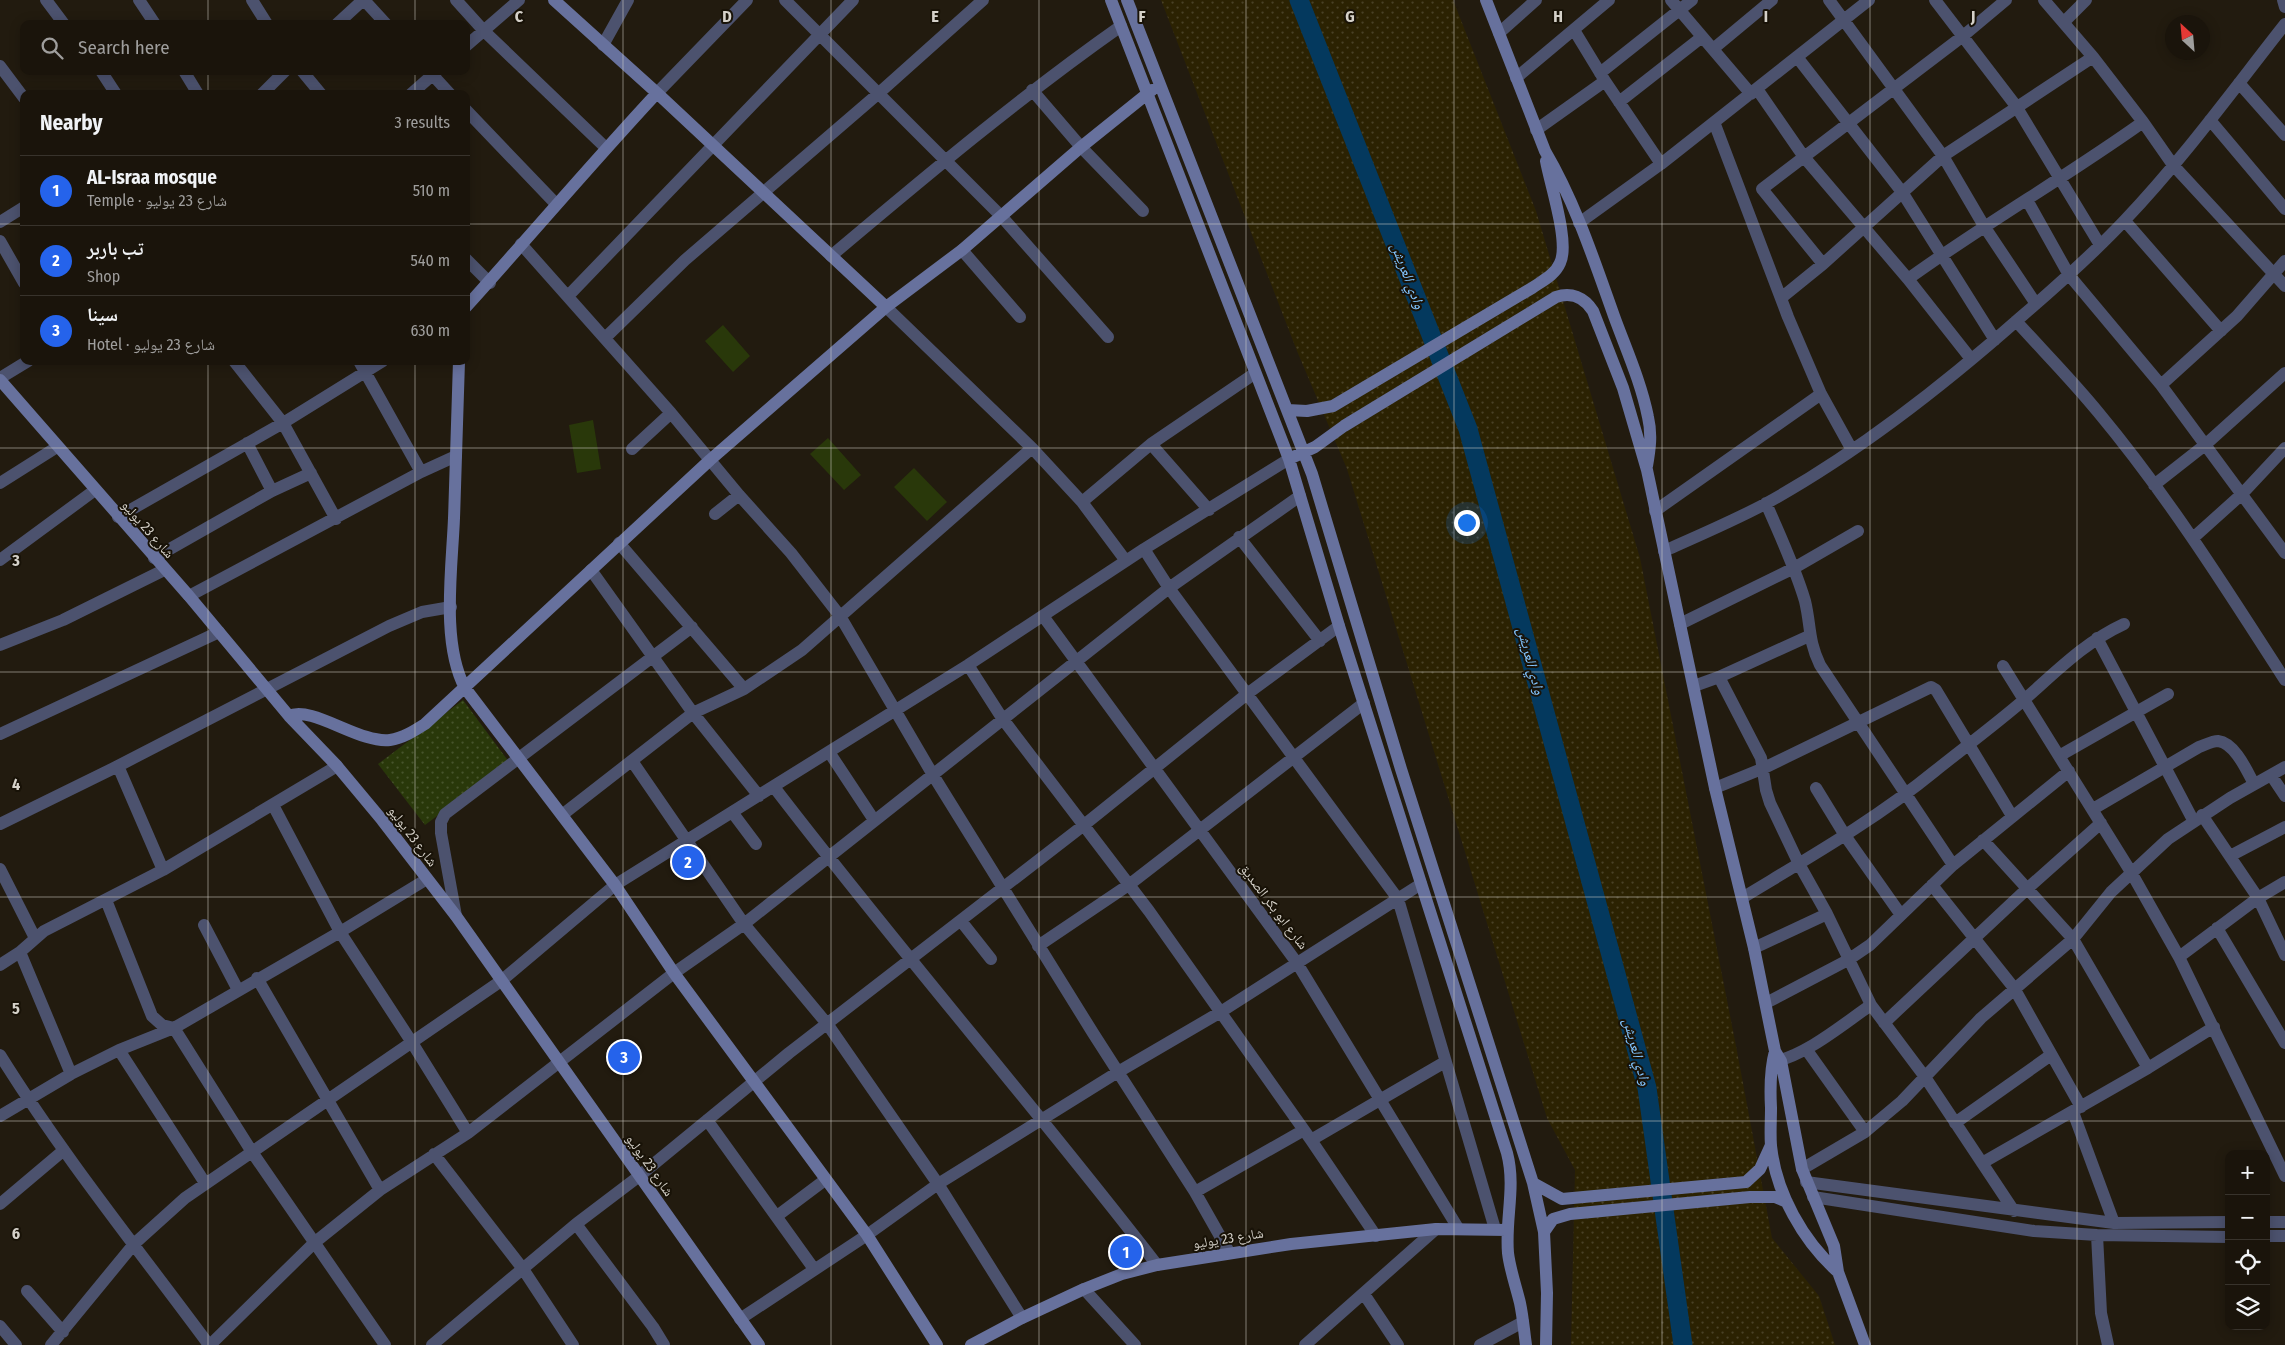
<!DOCTYPE html>
<meta charset="utf-8">
<style>
:root{--surface:#1a140b;--page:#231d14;--text:#f1f3f6;--muted:#9f9e9d;--line:#38332c;--accent:#2563eb}
body{margin:0;font-family:"Fira Sans Condensed","Noto Naskh Arabic",sans-serif;background:var(--page);color:var(--text)}
.controls{position:absolute;right:15px;bottom:15px;display:grid;overflow:hidden;border-radius:10px;box-shadow:0 2px 12px #0003}
.controls button{width:45px;height:45px;display:grid;place-items:center;padding:0;border:0;border-bottom:1px solid var(--line);background:var(--surface);color:var(--text);font:25px sans-serif}
.compass{position:absolute;left:2165px;top:15px;width:45px;height:45px;border-radius:50%;background:var(--surface);box-shadow:0 2px 12px #0003;rotate:334deg}
.you{position:absolute;left:1466px;top:522px;width:18px;height:18px;margin:-12px;border:4px solid #fff;border-radius:50%;background:#1a73e8;box-shadow:0 0 0 8px #1a73e833}
.badge{display:grid;place-items:center;width:32px;height:32px;border-radius:50%;background:var(--accent);color:#fff;font-size:16px;font-weight:700}
.pin{position:absolute;translate:-50% -50%;border:2px solid #fff;box-shadow:0 1px 5px #0006}
.list{margin:0;padding:0;list-style:none}
h2{display:flex;justify-content:space-between;align-items:center;height:65px;margin:0;padding:0 20px;font-size:21px}
h2 small{font-size:16px;font-weight:400;color:var(--muted)}
.list li{display:grid;grid-template-columns:32px 1fr auto;gap:15px;align-items:center;box-sizing:border-box;height:70px;padding:0 20px;border-top:1px solid var(--line)}
.list b{display:block;font-size:19px;white-space:nowrap}
.list p{margin:0;font-size:16px;white-space:nowrap;color:var(--muted)}
.list em{font-size:16px;font-style:normal;color:var(--muted)}
.icon{flex:none;width:28px;height:28px;fill:none;stroke:currentColor;stroke-width:2;stroke-linecap:round;stroke-linejoin:round}
.map{position:relative;flex:none;width:2285px;height:1345px;overflow:hidden}
.search{position:absolute;background:var(--surface);box-shadow:0 2px 12px #0003;left:20px;top:20px;width:450px;height:55px;display:flex;align-items:center;gap:12px;box-sizing:border-box;padding:0 18px;border-radius:10px;color:var(--muted);font-size:19px}
.panel{position:absolute;background:var(--surface);box-shadow:0 2px 12px #0003;left:20px;top:90px;width:450px;height:275px;border-radius:10px}
.map>svg:first-child{display:block}
.sand{fill:url(#sand-dots)}
.garden{fill:url(#garden-dots)}
.pitch{fill:#29380a}
.lines{fill:none;stroke-linecap:round;stroke-linejoin:round}
.river{stroke:#04395e;stroke-width:19}
.street{stroke:#4c526e;stroke-width:12}
.secondary{stroke:#67719d;stroke-width:12}
.grid{fill:none;stroke:#d5d1c9;stroke-width:1;stroke-opacity:0.55}
.labels{text-anchor:middle;stroke-width:4;stroke-linejoin:round;paint-order:stroke}
.street-label{font-size:14px;fill:#d5d1c9;stroke:#181207}
.water-label{font-size:15px;font-style:italic;fill:#82c5ff;stroke:#181207}
.grid-label{font-size:16px;text-anchor:middle;font-weight:bold;fill:#d5d1c9;stroke:#181207;stroke-width:4;stroke-linejoin:round;paint-order:stroke}
</style>
<div class="map">
<svg width="2285" height="1345" viewBox="0 0 2285 1345">
<defs>
<pattern id="sand-dots" width="8" height="8" patternUnits="userSpaceOnUse" patternTransform="scale(1.25)"><rect width="8" height="8" fill="#2b2202"/><path d="M2 2h.1M6 6h.1" fill="none" stroke="#494126" stroke-width="1.8" stroke-linecap="round"/></pattern>
<pattern id="garden-dots" width="8" height="8" patternUnits="userSpaceOnUse" patternTransform="scale(1.25)"><rect width="8" height="8" fill="#29380a"/><path d="M2 2h.1M6 6h.1" fill="none" stroke="#47542c" stroke-width="1.8" stroke-linecap="round"/></pattern>
</defs>
<rect width="100%" height="100%" fill="#221b0f"/>
<path class="sand" d="M1161 0H1453L1536 211 1640 558 1736 1046 1772 1238 1819 1296 1835 1345H1571L1575 1170 1547 1118 1347 469 1297 351Z"/>
<path class="garden" d="M463 700 509 762 425 825 378 764Z"/>
<path class="pitch" d="M723 325 750 356 733 372 705 341Z
M593 420 601 469 577 473 569 425Z
M828 438 861 475 844 490 810 454Z
M914 468 947 502 927 521 894 487Z"/>
<g class="lines">
<path class="river" d="M1299 0 1468 429 1647 1088 1683 1345"/>
<path class="street" d="M46 0 64 24
M139 0 155 24
M252 0 267 24
M364 0 386 24
M456 0 484 31 606 148
M785 0 1002 217 1108 337
M1671 0 1751 94
M1829 0 1943 156 1984 226 2036 304
M1935 0 2016 106 2100 245
M2006 0 1963 36 1762 189 1823 264 1943 156 2093 57
M2283 0 2285 7
M2064 22 2086 0
M337 24 363 0
M1574 30 1605 81 1661 164
M1499 33 1536 0
M603 45 628 0
M466 46 519 0
M1713 49 1772 0
M1797 57 1902 192 1995 340
M0 66 24 98
M101 71 116 94
M184 71 198 94
M302 71 321 94
M429 71 450 94
M1600 73 1692 0
M1516 78 1609 0
M2239 83 2285 135
M1757 89 1804 157 1908 279 1971 359
M1032 90 1081 147 1143 211
M657 93 747 0
M262 94 285 71
M411 94 437 71
M1619 102 1702 37
M466 110 556 204
M2210 120 2285 209
M1714 122 1788 317 1821 394 1852 450
M2143 122 2173 165 2285 286
M1536 130 1605 81
M2027 200 2069 275 2161 385 2285 553
M2125 221 2221 331
M0 222 24 207
M1579 223 1661 164 1869 0
M0 241 24 283
M521 244 671 413 739 495 791 553 840 616 933 775 1093 1033 1195 1192 1229 1252
M962 250 1020 317
M831 256C926 176 1020 97 1121 26
M466 259 490 283
M1908 279C1984 224 2066 177 2143 122L2093 57 2044 0
M569 295 853 0
M1781 298 1823 264
M886 307 1032 448 1082 502 1126 561
M2016 321C2043 351 2072 380 2098 412 2168 496 2226 588 2285 680
M605 338 685 260 879 93 983 0
M234 361 283 423 336 519
M359 361 421 472
M0 378 28 361
M2161 385 2237 316 2285 261
M247 443 272 491
M1151 444 1209 510
M632 449 671 413
M0 483 57 447
M2154 485 2205 445 2285 373
M1082 502 1151 444 1254 374
M1766 503C1780 536 1795 567 1805 601 1811 626 1808 640 1820 665L1953 865
M1655 511 1821 394
M715 514 739 495
M118 517 283 423 383 361
M1239 537 1320 641
M2193 538 2242 494 2285 448
M619 543 744 689
M1144 549 1169 588 1398 899 1495 1229
M1664 551C1698 536 1733 521 1765 504 1858 453 1943 386 2022 316 2058 285 2093 254 2125 220 2183 159 2233 90 2285 24
M154 558 272 491 311 473
M0 560 95 490
M591 570 693 713 759 796
M189 596 421 472 456 456
M1043 616 1297 963 1458 1228
M1680 624 1794 568 1858 531
M2097 638 2193 820
M0 645 63 620 164 570
M968 665 1002 718 1149 911 1311 1140 1376 1236
M2003 666 2131 872 2179 957 2285 1176
M1719 677 1761 758 1766 790 1770 803 1799 864 1827 914 1871 1005 1925 1077 2014 1211
M1694 686 1719 677 1809 636
M0 734 219 632
M829 752 874 820
M2059 756 2168 694
M632 761 744 924 828 1025 938 1184 1022 1318
M118 766 163 870
M2271 775 2285 796
M774 787C898 949 1032 1103 1157 1265
M1715 788 1764 768 1931 687 1936 690 2012 816
M1816 788 1846 837 1901 915
M273 805 340 932 411 1041 468 1133
M2093 809 2199 747C2205 745 2212 741 2218 741 2235 743 2247 771 2254 784
M732 812 756 844
M562 815 693 713 744 689 802 650 1032 448
M2202 815 2258 898 2285 955
M0 824 118 766 389 626 422 612 451 607
M1983 840 2073 939 2148 1068
M2230 856 2285 827
M0 869 35 938
M1932 885 2014 988 2081 1107
M1742 898C1808 858 1875 820 1935 771 1965 747 1996 724 2025 699 2057 671 2085 642 2124 624
M106 900 152 1016 162 1025 174 1028 252 1152 385 1345
M456 916 441 833V822L445 814 692 627
M961 921 991 959
M204 925 238 990
M2217 928 2285 1043
M1038 946 1130 884 1364 703
M1754 948 1827 914
M20 952 44 931 163 870 337 766
M2179 957 2258 898 2285 882
M0 965 20 952 71 1074
M257 978 380 1190
M1766 1003 1848 960 1870 945 1953 865 2069 771
M1884 1023 2028 888 2101 823
M1806 1049 1865 1132
M119 1050 174 1028 340 932 427 879
M0 1055C63 1156 138 1249 209 1345
M1773 1062C1807 1055 1843 1024 1871 1005
M2073 1112 2114 1223
M0 1116 71 1074 119 1050 205 1183
M707 1120 814 1269
M1955 1123 2051 1055
M1311 1140 1445 1062
M434 1154 523 1269 573 1345
M1982 1163 2148 1068 2214 1027
M1802 1169 1865 1132 1902 1101 1981 1018 2073 939 2111 892 2168 839 2230 798 2285 767
M1806 1182 2114 1223 2229 1222
M1195 1192 1304 1130
M1813 1197 2034 1231 2097 1235 2229 1237
M0 1204 64 1150
M777 1216 825 1180
M2266 1222H2285
M576 1224 653 1327 664 1345
M2097 1235 2101 1313 2108 1345
M2266 1236H2285
M1084 1289 1135 1345
M27 1291 63 1332
M1364 1294 1398 1345
M740 1319 867 1235 938 1184 1118 1072 1219 1013 1421 884
M0 1326 16 1345
M51 1345 134 1244 185 1198 501 981 615 885 968 665 1144 549 1289 459
M210 1345 314 1243 380 1190 468 1133 674 973 744 924 1169 588 1300 496
M432 1345 576 1224 638 1177 789 1053 1084 825 1247 694 1339 626
M1305 1345 1436 1229
M1480 1345 1523 1322"/>
<path class="secondary" d="M554 0 657 93 886 307
M1111 0 1289 459 1339 626 1507 1153C1516 1187 1505 1219 1508 1253 1510 1270 1516 1286 1520 1303 1523 1317 1524 1331 1526 1345
M1127 0 1312 474 1401 769 1533 1183 1544 1232 1547 1293 1546 1345
M1486 0 1545 151C1575 202 1594 260 1614 316 1626 349 1641 382 1648 417 1652 434 1650 449 1647 466
M466 307C530 236 592 163 657 93
M459 361C457 414 456 466 454 518 452 569 441 643 465 688L615 885 674 973 867 1235 937 1345
M0 380 189 596 289 716 337 766 382 820 456 916 759 1345
M1287 410 1307 411 1333 406 1532 288C1542 281 1555 275 1560 263 1570 243 1550 184 1546 161
M1289 459 1315 447 1344 426 1556 297C1571 292 1584 297 1593 311L1623 388 1647 470 1715 788 1754 948 1775 1051 1781 1061 1802 1169 1834 1246 1838 1272 1865 1345
M289 716C312 705 360 744 390 740 403 738 414 731 425 724L710 460 886 307 962 250 1081 147 1152 90
M1775 1051C1770 1069 1770 1089 1771 1108 1771 1120 1770 1133 1771 1146 1776 1193 1803 1241 1838 1272
M1533 1183 1562 1199 1746 1182 1760 1169 1771 1145
M1544 1232 1553 1219 1570 1214 1750 1197H1775L1787 1202
M971 1345 1022 1318 1084 1289 1122 1274 1157 1265 1291 1244 1436 1229 1507 1230"/>
</g>
<path class="grid" d="M208 0V24M415 0V24M623 0V1345M831 0V1345M1039 0V1345M1246 0V1345M1454 0V1345M1662 0V1345M1870 0V1345M2077 0V1345M208 71V94M415 71V94M0 224H24M466 224H2285M208 361V1345M415 361V1345M0 448H2285M0 672H2285M0 897H2285M0 1121H2285"/>
<g class="labels">
<g class="street-label">
<text transform="translate(148 529) rotate(49)" y="5">شارع 23 يوليو</text>
<text transform="translate(413 836) rotate(53)" y="5">شارع 23 يوليو</text>
<text transform="translate(1274 906) rotate(53)" y="5">شارع ابو بكر الصديق</text>
<text transform="translate(650 1165) rotate(55)" y="5">شارع 23 يوليو</text>
<text transform="translate(1228 1238) rotate(-9)" y="5">شارع 23 يوليو</text>
</g>
<g class="water-label">
<text transform="translate(1408 276) rotate(69)" y="5">وادي العريش</text>
<text transform="translate(1531 661) rotate(75)" y="5">وادي العريش</text>
<text transform="translate(1637 1052) rotate(75)" y="5">وادي العريش</text>
</g>
</g>
<g class="grid-label">
<text x="519" y="22">C</text>
<text x="727" y="22">D</text>
<text x="935" y="22">E</text>
<text x="1142" y="22">F</text>
<text x="1350" y="22">G</text>
<text x="1558" y="22">H</text>
<text x="1766" y="22">I</text>
<text x="1973" y="22">J</text>
<text x="16" y="566">3</text>
<text x="16" y="790">4</text>
<text x="16" y="1014">5</text>
<text x="16" y="1239">6</text>
</g>
</svg>
<div class="controls">
<button>+</button>
<button>−</button>
<button><svg class="icon" aria-label="locate" viewBox="0 0 24 24"><circle cx="12" cy="12" r="6"/><path d="M12 2v4M12 18v4M2 12h4M18 12h4"/></svg></button>
<button><svg class="icon" aria-label="layers" viewBox="0 0 24 24"><path d="M12 4l9 5-9 5-9-5zM3 14l9 5 9-5"/></svg></button>
</div>
<svg class="compass" viewBox="-18 -18 36 36"><path d="M0-13l5 13h-10z" fill="#e53935"/><path d="M0 13l5-13h-10z" fill="#9f9e9d"/></svg>
<div class="you"></div>
<div class="pin badge" style="left:1126px;top:1252px">1</div>
<div class="pin badge" style="left:688px;top:862px">2</div>
<div class="pin badge" style="left:624px;top:1057px">3</div>
<div class="search"><svg class="icon" aria-label="search" viewBox="0 0 24 24"><circle cx="10" cy="10" r="6"/><path d="M15 15l6 6"/></svg>Search here</div>
<section class="panel">
<h2>Nearby<small>3 results</small></h2>
<ul class="list">
<li><span class="badge">1</span><div><b>AL-Israa mosque</b><p>Temple · شارع 23 يوليو</p></div><em>510 m</em></li>
<li><span class="badge">2</span><div><b>تب باربر</b><p>Shop</p></div><em>540 m</em></li>
<li><span class="badge">3</span><div><b>سينا</b><p>Hotel · شارع 23 يوليو</p></div><em>630 m</em></li>
</ul>
</section>
</div>
